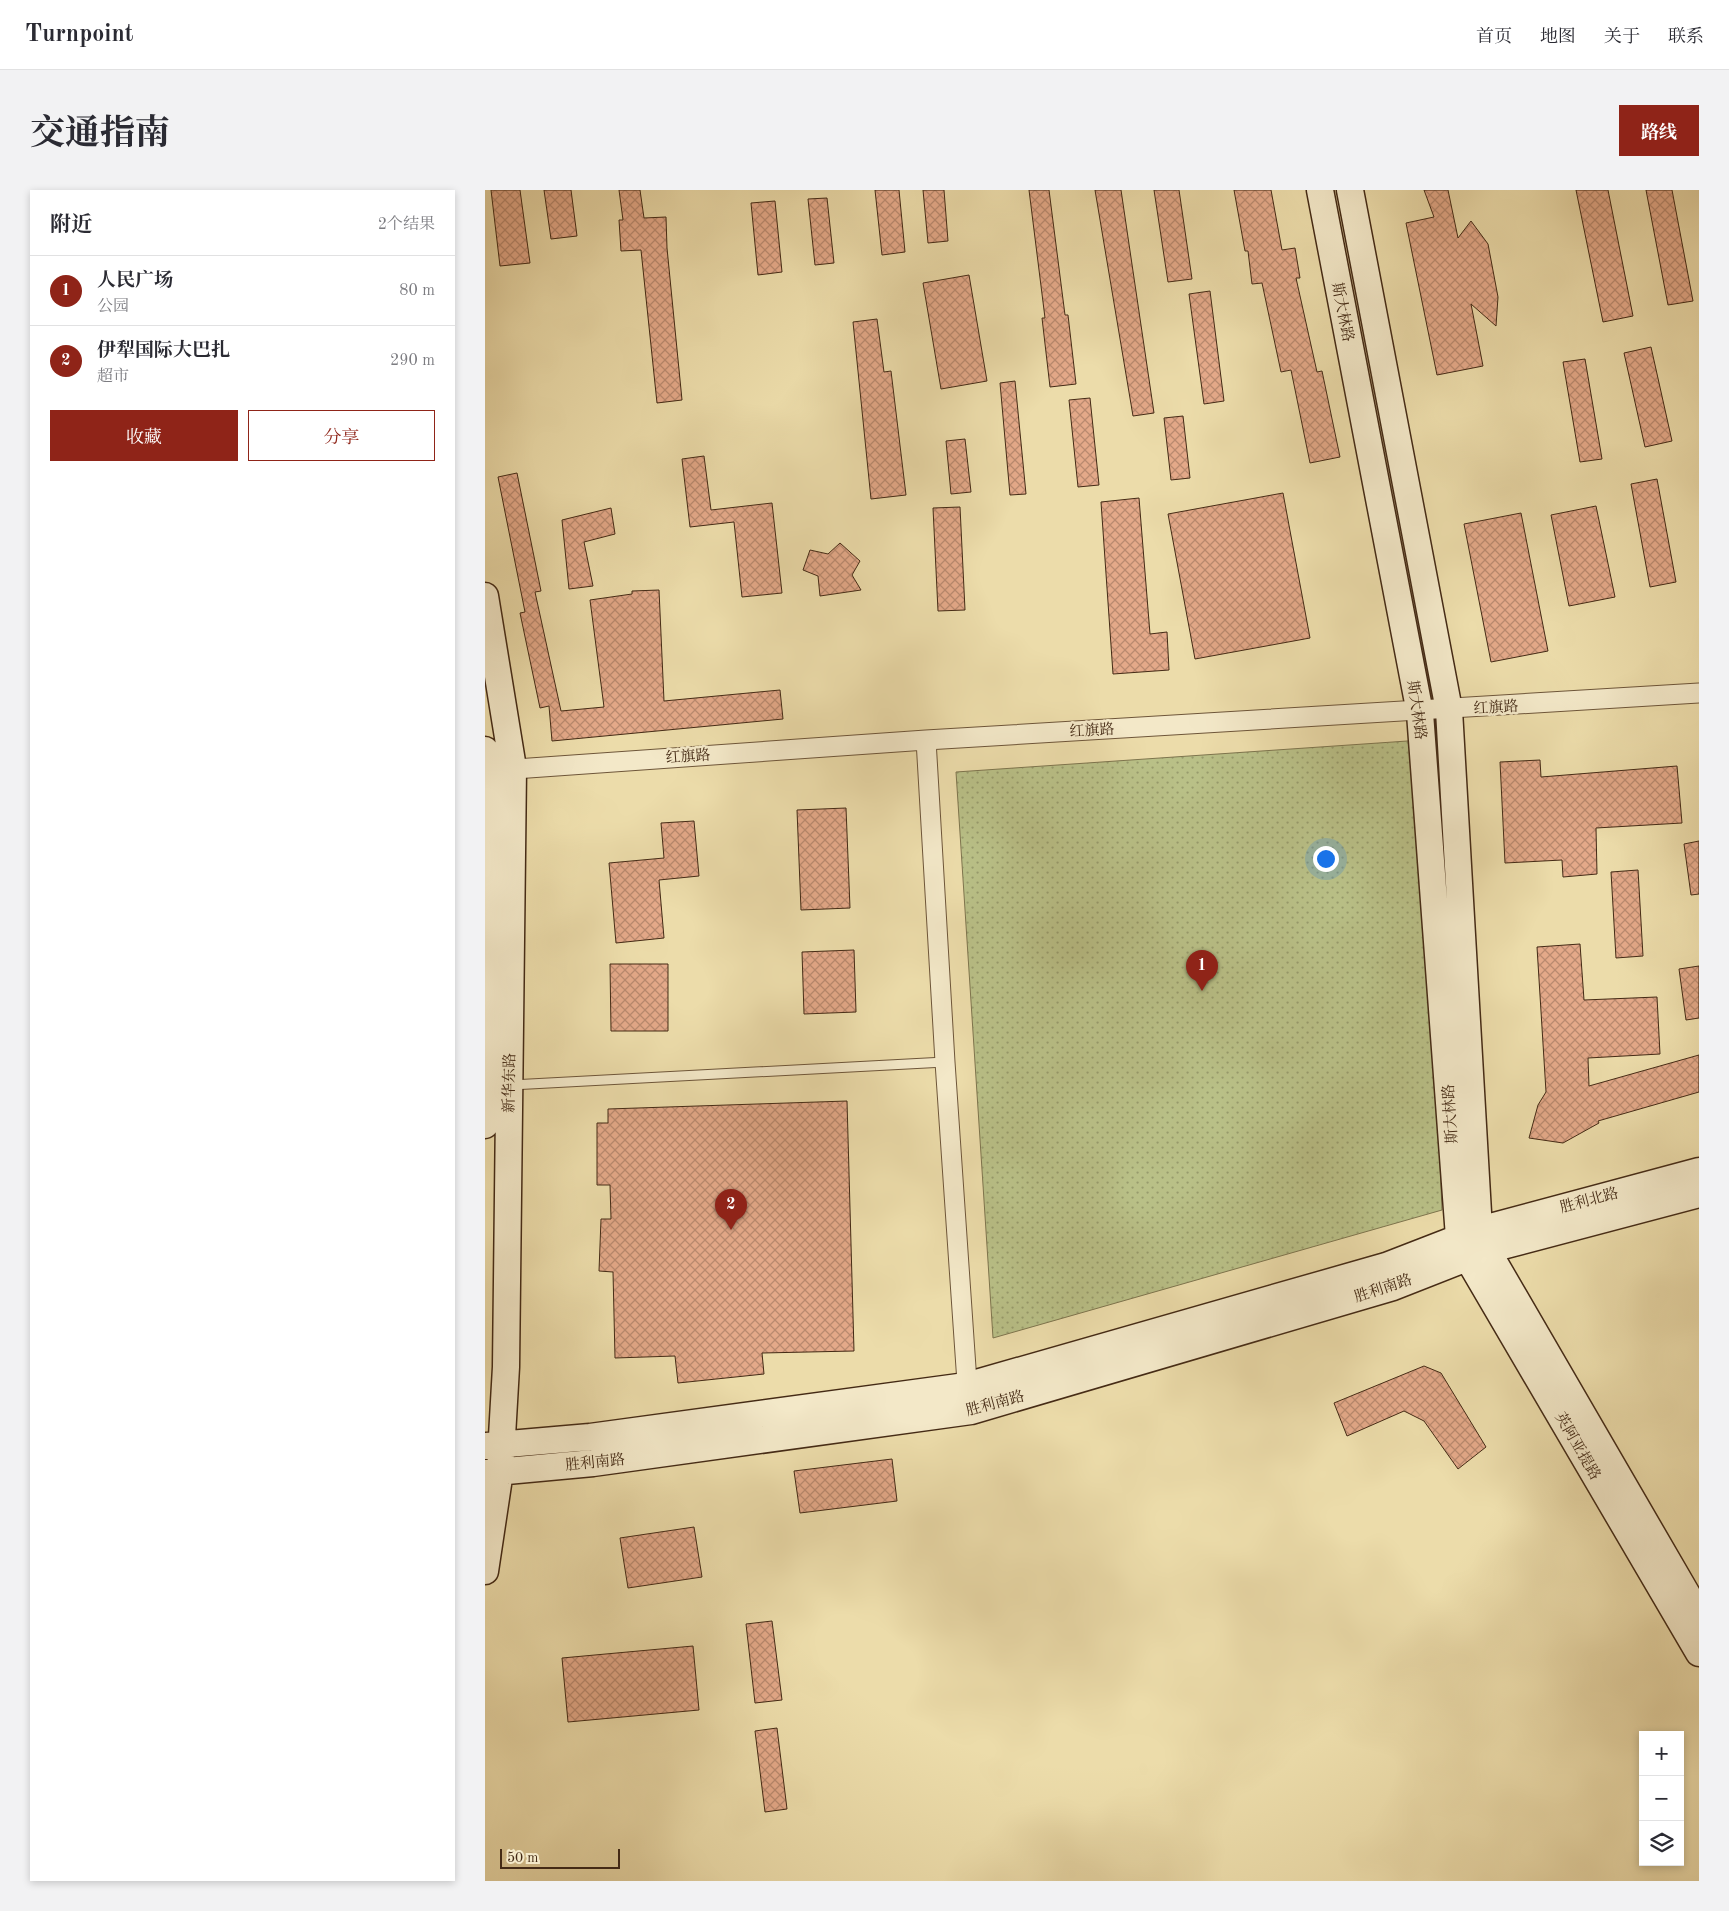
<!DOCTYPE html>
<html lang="zh">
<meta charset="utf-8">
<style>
:root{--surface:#fff;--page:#f2f2f3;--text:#2b2b33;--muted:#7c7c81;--line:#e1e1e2;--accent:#8f2418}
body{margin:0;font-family:"Old Standard TT","Noto Serif SC",serif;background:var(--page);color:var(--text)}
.controls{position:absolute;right:15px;bottom:15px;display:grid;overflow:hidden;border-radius:0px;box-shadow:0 2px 8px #0003}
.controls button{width:45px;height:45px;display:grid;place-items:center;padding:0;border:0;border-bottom:1px solid var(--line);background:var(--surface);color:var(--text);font:25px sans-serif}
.scale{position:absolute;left:15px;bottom:12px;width:120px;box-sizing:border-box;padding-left:5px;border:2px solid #442a15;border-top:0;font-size:14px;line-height:18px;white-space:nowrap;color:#442a15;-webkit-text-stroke:4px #f3e8c8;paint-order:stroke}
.you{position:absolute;left:840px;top:668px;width:18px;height:18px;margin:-12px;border:4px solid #fff;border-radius:50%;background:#1a73e8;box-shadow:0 0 0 8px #1a73e833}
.badge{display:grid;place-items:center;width:32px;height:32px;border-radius:50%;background:var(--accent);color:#fff;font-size:16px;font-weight:700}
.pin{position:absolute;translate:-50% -41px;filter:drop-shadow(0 1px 2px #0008)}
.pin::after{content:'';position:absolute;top:26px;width:18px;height:15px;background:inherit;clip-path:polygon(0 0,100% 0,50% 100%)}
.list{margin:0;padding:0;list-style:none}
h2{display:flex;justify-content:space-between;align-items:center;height:65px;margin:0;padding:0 20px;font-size:21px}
h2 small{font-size:16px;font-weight:400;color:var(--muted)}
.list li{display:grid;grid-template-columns:32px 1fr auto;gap:15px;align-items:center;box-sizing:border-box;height:70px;padding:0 20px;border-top:1px solid var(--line)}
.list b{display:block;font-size:19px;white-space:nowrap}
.list p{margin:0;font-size:16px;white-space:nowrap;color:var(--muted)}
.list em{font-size:16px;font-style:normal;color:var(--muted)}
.actions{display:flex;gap:10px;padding:15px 20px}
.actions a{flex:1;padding:11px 0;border:1px solid var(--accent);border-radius:0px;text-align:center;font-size:18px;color:var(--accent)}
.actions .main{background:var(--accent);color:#fff}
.icon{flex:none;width:28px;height:28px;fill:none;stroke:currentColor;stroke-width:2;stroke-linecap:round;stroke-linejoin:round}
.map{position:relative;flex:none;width:1214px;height:1691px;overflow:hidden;border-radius:0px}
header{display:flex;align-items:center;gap:30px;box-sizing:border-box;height:70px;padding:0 25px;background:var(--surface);border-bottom:1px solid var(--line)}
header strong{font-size:24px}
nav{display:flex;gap:28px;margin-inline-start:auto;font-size:18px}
.intro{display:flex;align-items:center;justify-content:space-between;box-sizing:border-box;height:120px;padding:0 30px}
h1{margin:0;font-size:35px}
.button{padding:12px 22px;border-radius:0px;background:var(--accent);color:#fff;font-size:18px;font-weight:700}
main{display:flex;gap:30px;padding:0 30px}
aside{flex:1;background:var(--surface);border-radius:0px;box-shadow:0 2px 8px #0003}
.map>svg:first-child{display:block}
.park{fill:url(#park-dots);stroke:#7e754e}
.building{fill:url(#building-cross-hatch);stroke:#442a15}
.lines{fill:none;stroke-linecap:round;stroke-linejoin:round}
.service-casing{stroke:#6e563a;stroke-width:11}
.minor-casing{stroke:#6e563a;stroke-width:21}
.secondary-casing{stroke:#442a15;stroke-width:29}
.service{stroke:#f3e8c8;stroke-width:9}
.minor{stroke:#f3e8c8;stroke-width:19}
.secondary{stroke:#f3e8c8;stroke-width:26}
.labels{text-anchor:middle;stroke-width:5;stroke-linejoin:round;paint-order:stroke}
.street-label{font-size:15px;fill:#442a15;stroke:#f3e8c8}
</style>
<header>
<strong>Turnpoint</strong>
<nav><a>首页</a><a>地图</a><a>关于</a><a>联系</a></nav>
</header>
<div class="intro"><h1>交通指南</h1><a class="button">路线</a></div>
<main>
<aside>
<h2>附近<small>2个结果</small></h2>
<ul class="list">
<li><span class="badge">1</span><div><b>人民广场</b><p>公园</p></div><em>80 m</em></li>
<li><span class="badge">2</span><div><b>伊犁国际大巴扎</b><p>超市</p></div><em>290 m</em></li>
</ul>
<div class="actions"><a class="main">收藏</a><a>分享</a></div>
</aside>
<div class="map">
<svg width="1214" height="1691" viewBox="0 0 1214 1691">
<defs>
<pattern id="park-dots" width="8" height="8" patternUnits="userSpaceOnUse" patternTransform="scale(1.25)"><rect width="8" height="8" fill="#b9c087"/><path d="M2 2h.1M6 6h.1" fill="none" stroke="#989c6d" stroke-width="1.8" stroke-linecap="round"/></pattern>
<pattern id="building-cross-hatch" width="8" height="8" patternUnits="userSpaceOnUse" patternTransform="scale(1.25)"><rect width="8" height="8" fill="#e4a989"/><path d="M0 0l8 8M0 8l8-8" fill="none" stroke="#ba8a6f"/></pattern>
</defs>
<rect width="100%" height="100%" fill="#ecdcaa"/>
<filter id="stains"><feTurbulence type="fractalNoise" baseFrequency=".004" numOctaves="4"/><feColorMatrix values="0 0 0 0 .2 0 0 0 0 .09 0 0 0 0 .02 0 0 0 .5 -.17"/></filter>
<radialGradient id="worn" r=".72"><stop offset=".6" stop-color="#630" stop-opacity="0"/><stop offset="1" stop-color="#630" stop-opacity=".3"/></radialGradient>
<path class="park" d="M937 550 957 1020 508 1148 471 582Z"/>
<path class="building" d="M6 0H35L45 73 15 76Z
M59 0H86L92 46 66 49Z
M134 0H155L159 28 181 27 182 58 197 210 172 213 156 60 136 61 134 30H138Z
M390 0H414L420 62 397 65Z
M438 0H459L463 51 443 53Z
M544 0H564L580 125H583L591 194 565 197 557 128H560Z
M610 0H636L669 223 648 226Z
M669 0H694L707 89 683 92Z
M749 0H786L797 60 810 58 815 88H811L832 182 837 181 855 267 825 273 806 180 796 182 777 93 767 94 763 61H760Z
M939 0H963L973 48 986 31 1003 54 1013 107 1011 136 986 114 998 176 952 185 921 33 949 27Z
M1091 0H1123L1148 126 1118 132Z
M1161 0H1187L1208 111 1183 115Z
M342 8 349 73 330 75 323 9Z
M290 11 297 82 273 85 266 13Z
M484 85 502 191 456 199 438 93Z
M725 101 739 211 719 214 704 104Z
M392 129 399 182 406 181 421 305 386 309 368 132Z
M1166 157 1187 251 1160 257 1139 163Z
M1100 169 1117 269 1095 272 1078 172Z
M530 191 541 304 525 305 515 193Z
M605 208 614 295 593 297 584 210Z
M698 226 705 288 686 290 679 228Z
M480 249 486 302 466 304 461 251Z
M219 266 226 320 287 313 297 403 257 407 249 332 205 337 197 269Z
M32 283 56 401 50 402 76 521 119 517 105 410 147 404V401L174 400 179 511 295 500 298 529 67 551 64 516 55 518 35 423 40 422 13 287Z
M1172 289 1191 392 1165 397 1146 294Z
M798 303 825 448 710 469 683 324Z
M654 308 665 444 682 442 684 480 628 484 616 312Z
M1111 316 1130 407 1084 416 1066 325Z
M475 317 480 420 453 421 448 318Z
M126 318 130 344 99 352 108 396 84 399 77 330Z
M1036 323 1063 461 1006 472 979 334Z
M355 353 375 371 367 385 376 400 335 406 333 386 318 380 325 360 343 364Z
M1055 570 1056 587 1192 576 1197 633 1111 638 1112 684 1078 687 1077 670 1020 673 1015 572Z
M361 618 365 718 316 720 312 620Z
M209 631 214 686 174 690 179 748 131 753 124 673 179 668 176 633Z
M1214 651V704L1206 705 1199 654Z
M1153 680 1158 766 1131 768 1126 682Z
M1095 754 1099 810 1172 807 1175 864 1103 868 1104 896 1214 865V902L1113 931 1114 933 1078 953 1044 948 1053 915 1061 902 1052 757Z
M369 760 371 822 319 824 317 762Z
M125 774H183V841H126Z
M1214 776V828L1201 830 1194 779Z
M362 911 369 1161 277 1163 279 1184 193 1193 190 1166 130 1168 128 1082 114 1081 116 1029H126L125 995H112V933H123V919Z
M939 1176 956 1183 1001 1257 973 1279 939 1231 919 1221 862 1246 849 1213Z
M407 1269 412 1311 315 1323 309 1281Z
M209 1337 217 1387 143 1398 135 1348Z
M287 1431 297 1510 270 1513 261 1434Z
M208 1456 214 1520 83 1532 77 1468Z
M292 1538 302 1619 280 1622 270 1541Z"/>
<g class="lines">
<g class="service-casing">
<path id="service" d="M26 895 460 872"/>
</g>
<g class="minor-casing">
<path id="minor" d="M441 550 460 872 483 1207
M15 580 441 550 1214 503"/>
</g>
<g class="secondary-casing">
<path id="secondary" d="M835 0 935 523 974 1047 982 1067 1214 1463
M865 0 964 520 994 1040 1002 1060 1214 1425
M0 406 28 578 21 1177 15 1281 0 1381
M0 560 4 581 0 935
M0 1256 105 1247 481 1196 901 1076 994 1040 1214 981
M0 1283 108 1273 486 1221 908 1097 1002 1060 1214 1004"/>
</g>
<use href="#service" class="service"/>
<use href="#minor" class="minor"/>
<use href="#secondary" class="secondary"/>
</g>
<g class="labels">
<g class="street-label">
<text transform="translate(858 122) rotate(79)" y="5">斯大林路</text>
<text transform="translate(1011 517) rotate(-3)" y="5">红旗路</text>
<text transform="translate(932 520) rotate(82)" y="5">斯大林路</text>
<text transform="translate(607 540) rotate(-3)" y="5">红旗路</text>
<text transform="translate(203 566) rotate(-4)" y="5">红旗路</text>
<text transform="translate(24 893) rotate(-89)" y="5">新华东路</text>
<text transform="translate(965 924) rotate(-94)" y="5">斯大林路</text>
<text transform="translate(1104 1010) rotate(-15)" y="5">胜利北路</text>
<text transform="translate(898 1098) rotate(-18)" y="5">胜利南路</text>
<text transform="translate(510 1213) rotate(-15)" y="5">胜利南路</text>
<text transform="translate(1093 1256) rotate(60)" y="5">英阿亚提路</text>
<text transform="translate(110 1272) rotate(-6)" y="5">胜利南路</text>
</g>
</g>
<rect width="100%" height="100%" filter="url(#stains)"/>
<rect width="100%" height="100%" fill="url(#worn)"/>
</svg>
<div class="controls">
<button>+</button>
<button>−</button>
<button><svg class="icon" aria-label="layers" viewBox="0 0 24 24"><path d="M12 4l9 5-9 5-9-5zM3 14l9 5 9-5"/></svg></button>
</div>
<div class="scale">50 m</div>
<div class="you"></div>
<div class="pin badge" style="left:717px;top:801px">1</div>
<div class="pin badge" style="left:246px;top:1040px">2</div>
</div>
</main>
